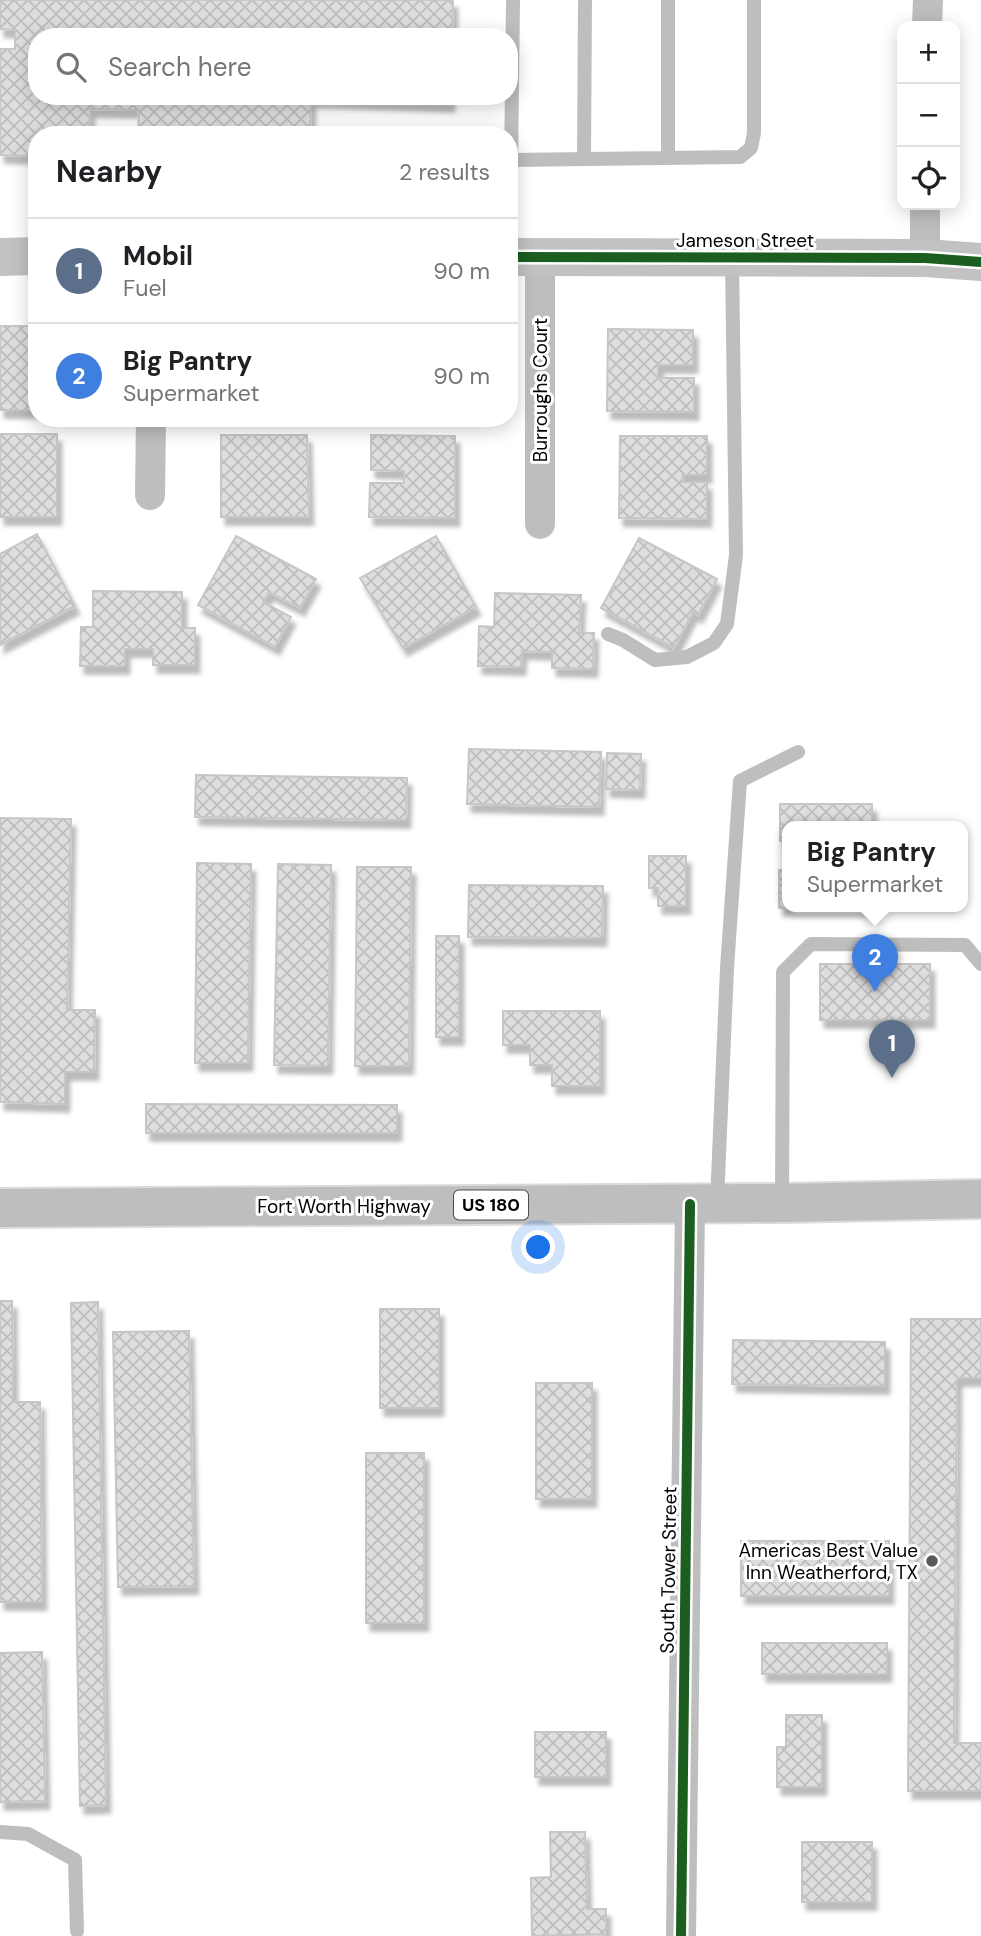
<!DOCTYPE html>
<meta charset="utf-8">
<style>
:root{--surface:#fff;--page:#f2f2f2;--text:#202124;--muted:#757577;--line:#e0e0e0;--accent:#595959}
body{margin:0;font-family:"DM Sans",sans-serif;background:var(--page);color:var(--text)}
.controls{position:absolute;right:21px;top:21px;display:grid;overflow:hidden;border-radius:14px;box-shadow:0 4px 18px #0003}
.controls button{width:63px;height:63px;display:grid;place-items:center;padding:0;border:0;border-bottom:2px solid var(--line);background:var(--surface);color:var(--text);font:35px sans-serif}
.you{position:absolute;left:539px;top:1248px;width:24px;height:24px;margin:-18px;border:5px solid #fff;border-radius:50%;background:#1a73e8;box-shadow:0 0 0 10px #1a73e833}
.badge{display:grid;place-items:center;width:46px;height:46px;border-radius:50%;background:var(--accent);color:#fff;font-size:23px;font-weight:700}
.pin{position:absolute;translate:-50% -58px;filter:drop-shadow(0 2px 4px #0008)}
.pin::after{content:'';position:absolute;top:37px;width:24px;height:21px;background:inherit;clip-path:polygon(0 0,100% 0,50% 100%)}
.popup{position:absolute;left:782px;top:821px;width:186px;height:91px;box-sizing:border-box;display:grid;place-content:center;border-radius:14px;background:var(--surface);filter:drop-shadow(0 2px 5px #0005);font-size:23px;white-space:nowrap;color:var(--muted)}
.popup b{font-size:26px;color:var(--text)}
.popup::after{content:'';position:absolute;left:50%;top:100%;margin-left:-14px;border:14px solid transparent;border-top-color:var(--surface)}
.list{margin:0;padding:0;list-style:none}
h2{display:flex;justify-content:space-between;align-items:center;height:91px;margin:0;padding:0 28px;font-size:30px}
h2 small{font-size:23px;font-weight:400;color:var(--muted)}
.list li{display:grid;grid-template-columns:46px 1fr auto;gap:21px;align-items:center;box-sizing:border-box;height:105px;padding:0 28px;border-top:2px solid var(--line)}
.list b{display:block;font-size:26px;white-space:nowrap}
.list p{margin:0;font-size:23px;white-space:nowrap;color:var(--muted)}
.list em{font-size:23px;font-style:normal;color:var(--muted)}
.icon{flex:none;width:38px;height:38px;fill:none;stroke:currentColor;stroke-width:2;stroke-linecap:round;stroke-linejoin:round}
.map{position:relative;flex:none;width:981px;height:1936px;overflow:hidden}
.search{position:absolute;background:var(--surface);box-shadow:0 4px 18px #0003;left:28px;top:28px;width:490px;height:77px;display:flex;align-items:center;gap:18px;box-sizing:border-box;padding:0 24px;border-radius:28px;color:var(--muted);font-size:26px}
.panel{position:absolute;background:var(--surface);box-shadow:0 4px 18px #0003;left:28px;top:126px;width:490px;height:301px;border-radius:28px}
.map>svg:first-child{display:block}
.building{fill:url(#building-cross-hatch);stroke:#c6c6c6;stroke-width:2;filter:url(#shadow)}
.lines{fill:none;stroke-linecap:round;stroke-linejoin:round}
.primary-casing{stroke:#dbdbdb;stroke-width:42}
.lane{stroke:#bebebe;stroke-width:14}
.street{stroke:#bebebe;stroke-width:30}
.secondary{stroke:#c2c2c2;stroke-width:38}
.primary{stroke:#bebebe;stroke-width:38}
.cycleway-casing{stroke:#fff;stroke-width:15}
.cycleway{stroke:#1b5e20;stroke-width:10}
.poi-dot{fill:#595959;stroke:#fff;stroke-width:2.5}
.labels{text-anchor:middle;stroke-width:6;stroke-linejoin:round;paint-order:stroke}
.shield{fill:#fff;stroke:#4c4c4c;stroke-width:2}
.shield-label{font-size:18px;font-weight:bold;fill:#000}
.street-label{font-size:19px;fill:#000;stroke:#fff}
.poi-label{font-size:19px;fill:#000;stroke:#fff;text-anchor:end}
</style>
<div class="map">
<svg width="981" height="1936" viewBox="0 0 981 1936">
<defs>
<pattern id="building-cross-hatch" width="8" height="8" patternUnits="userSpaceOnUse" patternTransform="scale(1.75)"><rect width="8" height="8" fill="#dedede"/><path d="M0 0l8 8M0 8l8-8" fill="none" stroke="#bdbdbd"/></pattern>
<filter id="shadow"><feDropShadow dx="4.5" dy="8" stdDeviation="2" flood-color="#0004"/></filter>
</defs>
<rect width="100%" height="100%" fill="#fff"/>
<path class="building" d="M0 0H453L452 37H37V96H450V104L311 99 310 135H138L139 110 90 109 89 134 37 135V156L0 155V49H15V30L0 29Z
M0 326H37V410H0Z
M608 329 693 330V365H658V378H694V412L607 411Z
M0 434H57V517H0Z
M221 435H307L309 517H221Z
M371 435 455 436V518L369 517 370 483H404V471L371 470Z
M620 436H707V475H683L682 482H707V519L619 518Z
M37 534 75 606 0 645V554Z
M236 536 316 579 300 608 269 592 263 602 291 617 275 647 198 605Z
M436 536 476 607 403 648 360 578Z
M639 538 717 579 698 615 693 612 674 648 601 608Z
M93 591 182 592V628H195V665H153V649H125V666H80L81 627H93Z
M495 593 581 595 579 633H594L593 669 552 668V652L522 651 521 667 478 666 479 626 494 627Z
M469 749 601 752 599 807 467 804Z
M607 753 641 754 640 790 606 789Z
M196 775 407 778 406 820 195 817Z
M780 804H872V826H788V841H780Z
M0 818 71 819 67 1010H95L94 1072H65V1104L0 1102Z
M649 856H686V906H658V888H649Z
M197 863 251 864 248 1063H195Z
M278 864 331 865 328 1066 274 1065Z
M357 867H411L409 1066H355Z
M779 870H788V906H871V908H779Z
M469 885 603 886 602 938 468 937Z
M436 936H459V1037H436Z
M820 964H930V1020H820Z
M503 1011H600V1086H552V1065H530V1045H503Z
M146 1104 397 1105V1133H146Z
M0 1301H12L13 1402H40L42 1602H0Z
M98 1302 106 1805 80 1806 71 1303Z
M380 1309H439V1408H380Z
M911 1319H981V1378H957L954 1743H981V1791H908Z
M189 1331 194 1586 118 1587 113 1332Z
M733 1340 885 1342V1386L732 1384Z
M536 1383H592V1499H536Z
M366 1453H424V1623H366Z
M741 1541H889V1596H741Z
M762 1643H887V1674H762Z
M42 1652 45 1801 0 1802V1653Z
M786 1715H822V1787H777V1747H786Z
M535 1732H606V1777H535Z
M550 1832H585L587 1909H606V1934L532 1936 531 1878 551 1877Z
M802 1842H872V1902H802Z"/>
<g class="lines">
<g class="primary-casing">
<path id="primary" d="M0 1208 782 1203 981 1199"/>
</g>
<path class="lane" d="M668 158V0
M584 159 585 0
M511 160 740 157 751 148 754 133V0
M510 256 513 0
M608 634 623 640 655 660 687 657 714 643 727 624 736 555 732 259
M717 1202 727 968 740 781 798 752
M782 1202 783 972 811 944 965 945 981 964
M0 1832 28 1834 75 1860 77 1931"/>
<path class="street" d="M927 26 928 0
M925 258V205
M150 495 151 418
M540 524V257
M681 1936 690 1204"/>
<path class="secondary" d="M0 257 37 256
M509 257 925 258 981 262"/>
<use href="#primary" class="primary"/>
<g class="cycleway-casing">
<path id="cycleway" d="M509 257 925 258 981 262
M681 1936 690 1204"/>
</g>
<use href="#cycleway" class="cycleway"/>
</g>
<circle class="poi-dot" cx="932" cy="1561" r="7"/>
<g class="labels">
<rect class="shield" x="454" y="1190.5" width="74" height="29" rx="5"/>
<g class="shield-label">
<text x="491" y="1211">US 180</text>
</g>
<g class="street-label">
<text x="745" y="247">Jameson Street</text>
<text transform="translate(540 390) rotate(-90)" y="7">Burroughs Court</text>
<text x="344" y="1213">Fort Worth Highway</text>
<text transform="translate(668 1570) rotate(-89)" y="7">South Tower Street</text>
</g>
<g class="poi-label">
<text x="918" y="1557">Americas Best Value<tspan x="918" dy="22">Inn Weatherford, TX</tspan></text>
</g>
</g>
</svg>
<div class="controls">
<button>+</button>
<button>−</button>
<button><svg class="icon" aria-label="locate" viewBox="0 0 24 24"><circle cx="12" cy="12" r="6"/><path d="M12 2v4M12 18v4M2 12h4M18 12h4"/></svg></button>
</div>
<div class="you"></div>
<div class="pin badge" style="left:892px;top:1078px;background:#5c6f8a">1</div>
<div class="pin badge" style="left:875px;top:992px;background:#3f7fe0">2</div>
<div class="popup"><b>Big Pantry</b>Supermarket</div>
<div class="search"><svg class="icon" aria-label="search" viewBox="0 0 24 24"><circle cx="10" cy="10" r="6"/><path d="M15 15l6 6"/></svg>Search here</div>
<section class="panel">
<h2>Nearby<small>2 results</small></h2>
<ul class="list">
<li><span class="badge" style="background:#5c6f8a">1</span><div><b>Mobil</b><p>Fuel</p></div><em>90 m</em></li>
<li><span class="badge" style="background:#3f7fe0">2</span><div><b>Big Pantry</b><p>Supermarket</p></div><em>90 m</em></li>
</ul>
</section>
</div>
